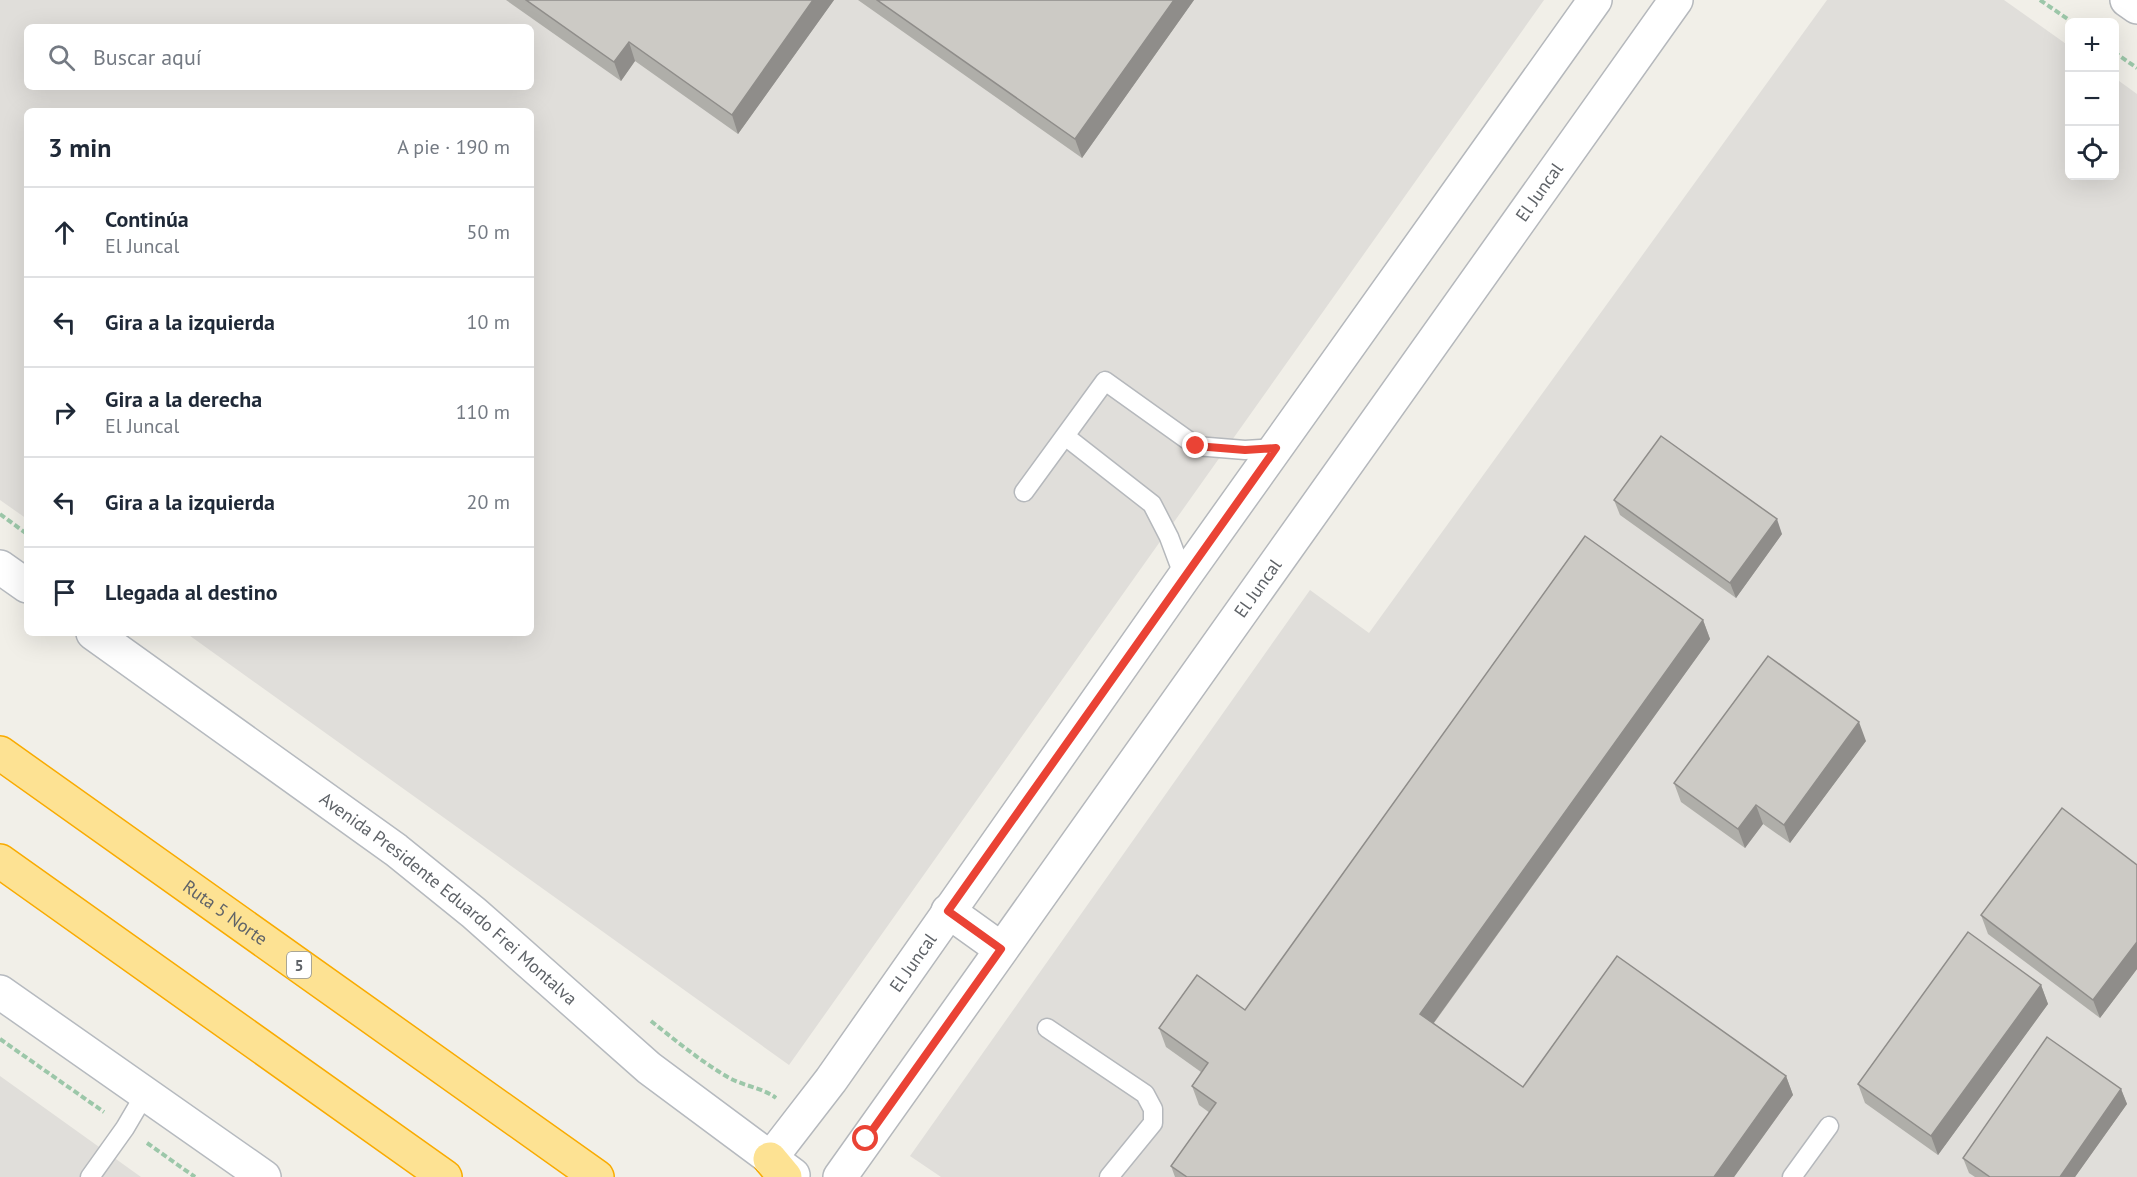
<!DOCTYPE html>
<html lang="es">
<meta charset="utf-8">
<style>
:root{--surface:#fff;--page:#f6f6f7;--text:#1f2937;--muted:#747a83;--line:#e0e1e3}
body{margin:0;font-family:"PT Sans",sans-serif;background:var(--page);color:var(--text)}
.controls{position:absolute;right:18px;top:18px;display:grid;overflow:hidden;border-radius:9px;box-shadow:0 6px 24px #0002}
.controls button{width:54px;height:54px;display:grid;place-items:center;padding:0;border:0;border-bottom:2px solid var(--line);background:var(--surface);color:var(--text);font:30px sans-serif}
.stop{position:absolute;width:18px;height:18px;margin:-14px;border:4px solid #ea4335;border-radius:50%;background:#fff}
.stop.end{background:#ea4335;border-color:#fff;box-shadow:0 2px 6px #0008}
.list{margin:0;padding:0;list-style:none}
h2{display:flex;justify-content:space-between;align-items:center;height:78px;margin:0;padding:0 24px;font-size:26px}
h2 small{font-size:20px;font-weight:400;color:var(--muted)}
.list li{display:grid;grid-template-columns:39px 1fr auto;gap:18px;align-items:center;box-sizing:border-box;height:90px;padding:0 24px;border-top:2px solid var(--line)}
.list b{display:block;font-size:22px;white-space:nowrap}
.list p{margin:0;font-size:20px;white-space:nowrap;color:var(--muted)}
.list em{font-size:20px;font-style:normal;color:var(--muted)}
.icon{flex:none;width:33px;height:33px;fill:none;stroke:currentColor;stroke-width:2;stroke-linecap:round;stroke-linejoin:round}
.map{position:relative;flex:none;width:2137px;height:1177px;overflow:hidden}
.search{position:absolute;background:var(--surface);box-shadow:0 6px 24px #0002;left:24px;top:24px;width:510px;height:66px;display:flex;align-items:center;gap:15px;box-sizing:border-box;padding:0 21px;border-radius:9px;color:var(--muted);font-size:22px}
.panel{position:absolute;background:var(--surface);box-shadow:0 6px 24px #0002;left:24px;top:108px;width:510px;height:528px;border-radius:9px}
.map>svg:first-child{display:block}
.industrial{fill:#e0deda;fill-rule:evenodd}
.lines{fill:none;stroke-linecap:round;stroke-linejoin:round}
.service-casing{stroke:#b5b8bc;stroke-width:21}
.minor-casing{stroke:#b5b8bc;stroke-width:36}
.secondary-casing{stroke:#b6babf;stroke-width:36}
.motorway-casing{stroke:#f9ab00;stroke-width:36}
.path{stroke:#9cc7a9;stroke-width:4;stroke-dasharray:6 3;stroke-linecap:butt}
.service{stroke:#fff;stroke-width:18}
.minor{stroke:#fff;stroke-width:33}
.secondary{stroke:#fff;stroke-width:33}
.motorway{stroke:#fde293;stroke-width:33}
.wall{fill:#afaea9}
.shaded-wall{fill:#8f8d8a}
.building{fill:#cccac5;stroke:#8f8d8a;stroke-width:1.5}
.route{stroke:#ea4335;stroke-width:8}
.labels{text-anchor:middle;stroke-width:4.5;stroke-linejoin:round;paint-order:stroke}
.shield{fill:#fff;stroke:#8f9295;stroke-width:1.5}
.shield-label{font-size:16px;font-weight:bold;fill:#5f6368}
.street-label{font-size:18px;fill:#5f6368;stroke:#fff}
</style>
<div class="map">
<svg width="2137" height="1177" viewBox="0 0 2137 1177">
<rect width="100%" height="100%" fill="#f1efe8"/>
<path class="industrial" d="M0 0H1544L789 1065 186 633H531V111H27V519L0 500ZM27 27H531V87H27Z
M1827 0H2004L2069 46 2070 176H2114L2115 78 2137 94V1177H941L910 1156 1310 590 1369 633Z
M0 1076 141 1177H0Z"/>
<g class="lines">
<g class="service-casing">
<path id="service" d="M1065 436 1152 504 1169 537 1184 577
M1024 492 1105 381 1196 446 1245 450 1276 448
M1047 1028 1145 1094 1153 1109V1123L1109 1177
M90 1177 125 1128 145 1094
M1792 1177 1829 1126"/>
</g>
<g class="minor-casing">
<g id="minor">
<path d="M2127 0 2137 7"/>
<path d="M948 911 1001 949"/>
<path id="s1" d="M770 1159 831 1080 1184 577 1595 0"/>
<path id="s2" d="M840 1177 1676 0"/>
</g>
</g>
<g class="secondary-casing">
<g id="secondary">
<path d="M0 567 27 586"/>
<path id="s3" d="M93 633 396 850 474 913 649 1068 793 1175"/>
<path d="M0 992 264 1177"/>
</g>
</g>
<g class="motorway-casing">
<g id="motorway">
<path id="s4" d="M0 753 597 1177"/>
<path d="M0 861 445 1177"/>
<path d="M770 1159 785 1177"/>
</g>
</g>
<path class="path" d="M2040 0 2072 22
M2114 52 2137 68
M0 514 27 534
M651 1021C675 1040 699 1060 726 1076 742 1086 761 1087 776 1098
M0 1039 104 1112
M147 1143 195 1177"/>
<use href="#service" class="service"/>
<use href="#minor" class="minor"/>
<use href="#secondary" class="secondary"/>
<use href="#motorway" class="motorway"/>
</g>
<path class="wall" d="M506 0H834L738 134 635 61 621 81Z
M858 0H1194L1082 158Z
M1614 500 1782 534 1736 598 1620 515Z
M1703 620 1710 639 1434 1023 1523 1087 1786 1076 1793 1095 1734 1177H1175L1171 1166 1210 1113 1199 1105 1192 1086 1201 1072 1166 1047 1159 1028 1245 1010Z
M1866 741 1790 843 1763 824 1745 848 1681 802 1674 783Z
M2137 865V969L2100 1018 1988 934 1981 915Z
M2041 985 2048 1004 1938 1155 1865 1103 1858 1084Z
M2121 1089 2127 1104 2075 1177H1975L1969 1173 1963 1158Z"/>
<path class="shaded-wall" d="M813 0H834L738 134 732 115Z
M1174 0H1194L1082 158 1075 139Z
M629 42 635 61 621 81 614 62Z
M1777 519 1782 534 1736 598 1730 583Z
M1703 620 1710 639 1427 1032 1420 1014Z
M1859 722 1866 741 1790 843 1784 825Z
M1756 805 1763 824 1745 848 1738 829Z
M2137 942V969L2100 1018 2093 1000Z
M2041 985 2048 1004 1938 1155 1931 1136Z
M1786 1076 1793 1095 1734 1177H1714Z
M2121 1089 2127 1104 2075 1177H2060Z"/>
<path class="building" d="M526 0H813L732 115 629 42 614 62Z
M877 0H1174L1075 139Z
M1661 436 1777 519 1730 583 1614 500Z
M1585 536 1703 620 1420 1014 1523 1087 1617 956 1786 1076 1714 1177H1187L1171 1166 1216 1103 1192 1086 1208 1063 1159 1028 1197 975 1245 1010Z
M1768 656 1859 722 1784 825 1756 805 1738 829 1674 783Z
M2062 808 2137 865V942L2093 1000 1981 915Z
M1968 932 2041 985 1931 1136 1858 1084Z
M2047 1037 2121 1089 2060 1177H1990L1963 1158Z"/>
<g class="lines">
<path class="route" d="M866 1139 1001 949 948 911 1276 448 1245 450 1196 446"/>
</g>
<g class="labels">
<rect class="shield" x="287" y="952" width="24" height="26" rx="4.5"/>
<g class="shield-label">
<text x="299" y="971">5</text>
</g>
<g class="street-label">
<text dy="6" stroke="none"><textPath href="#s2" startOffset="1208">El Juncal</textPath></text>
<text dy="6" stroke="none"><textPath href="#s2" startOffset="722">El Juncal</textPath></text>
<text dy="6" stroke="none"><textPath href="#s3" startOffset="444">Avenida Presidente Eduardo Frei Montalva</textPath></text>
<text dy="6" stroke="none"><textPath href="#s4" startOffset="276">Ruta 5 Norte</textPath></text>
<text dy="6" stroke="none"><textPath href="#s1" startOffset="243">El Juncal</textPath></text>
</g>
</g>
</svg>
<div class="controls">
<button>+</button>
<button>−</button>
<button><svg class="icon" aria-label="locate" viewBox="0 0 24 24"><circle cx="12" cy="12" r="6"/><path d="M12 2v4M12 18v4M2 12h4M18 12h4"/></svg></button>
</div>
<div class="stop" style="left:866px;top:1139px"></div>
<div class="stop end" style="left:1196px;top:446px"></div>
<div class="search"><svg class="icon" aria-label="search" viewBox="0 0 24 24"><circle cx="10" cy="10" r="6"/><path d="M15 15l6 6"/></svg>Buscar aquí</div>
<section class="panel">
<h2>3 min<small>A pie · 190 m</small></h2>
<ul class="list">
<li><svg class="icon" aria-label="ahead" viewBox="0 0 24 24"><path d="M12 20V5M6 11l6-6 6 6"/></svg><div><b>Continúa</b><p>El Juncal</p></div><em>50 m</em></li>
<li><svg class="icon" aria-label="left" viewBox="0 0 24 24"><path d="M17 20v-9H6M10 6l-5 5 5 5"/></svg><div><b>Gira a la izquierda</b></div><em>10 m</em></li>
<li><svg class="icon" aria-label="right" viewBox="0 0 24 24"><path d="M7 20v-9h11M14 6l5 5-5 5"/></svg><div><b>Gira a la derecha</b><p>El Juncal</p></div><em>110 m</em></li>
<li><svg class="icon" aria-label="left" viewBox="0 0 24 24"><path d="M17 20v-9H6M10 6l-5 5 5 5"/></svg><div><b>Gira a la izquierda</b></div><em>20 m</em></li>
<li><svg class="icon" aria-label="arrive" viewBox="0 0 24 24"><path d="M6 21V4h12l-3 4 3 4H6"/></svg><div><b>Llegada al destino</b></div></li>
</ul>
</section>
</div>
